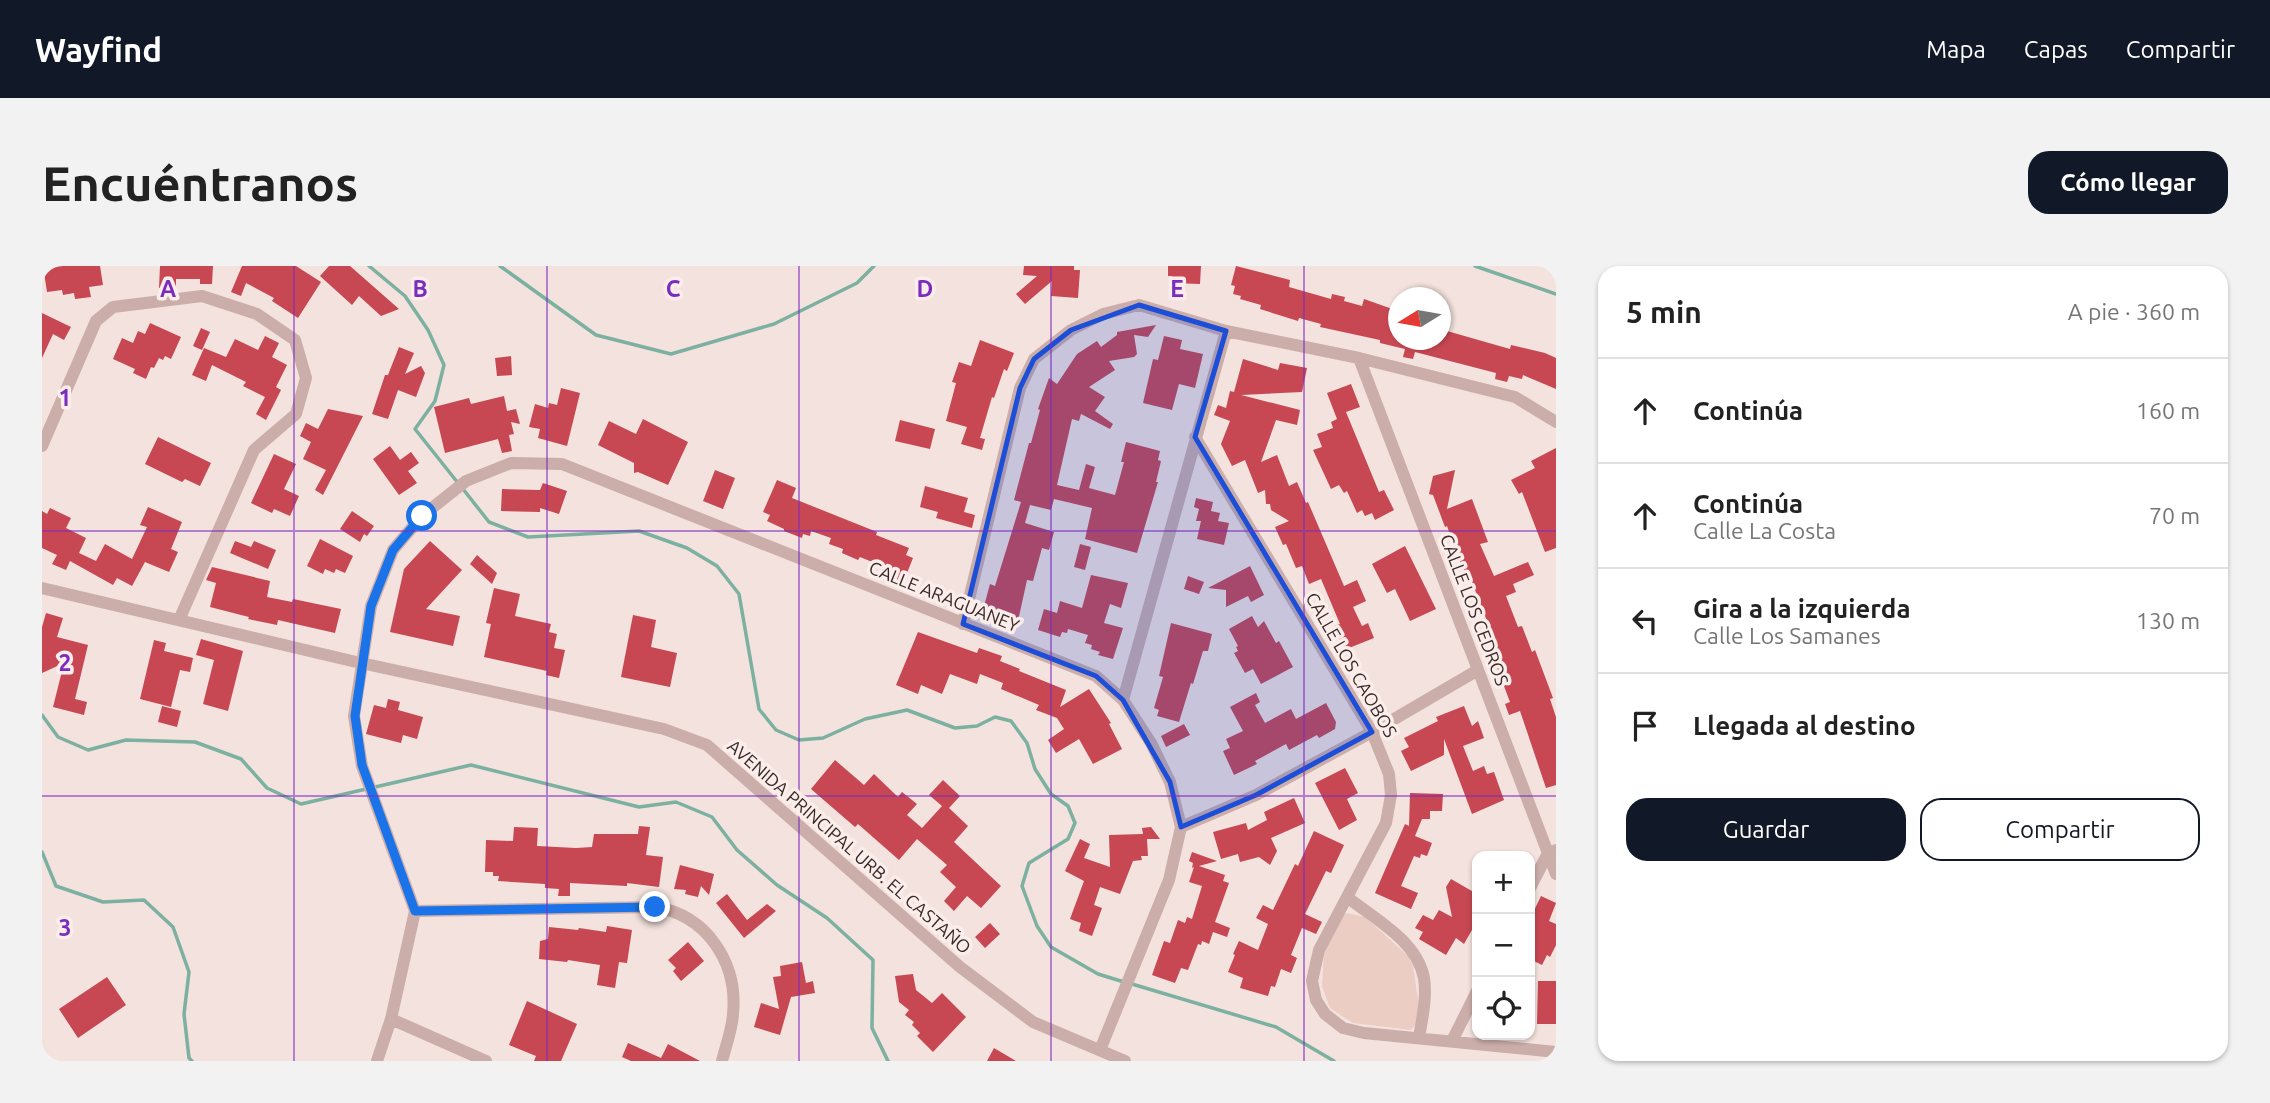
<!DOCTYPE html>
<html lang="es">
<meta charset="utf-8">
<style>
:root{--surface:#fff;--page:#f2f2f2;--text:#222;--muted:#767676;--line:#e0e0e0;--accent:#111827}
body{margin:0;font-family:Ubuntu,sans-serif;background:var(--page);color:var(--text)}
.controls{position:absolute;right:21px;bottom:21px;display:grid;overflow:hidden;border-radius:14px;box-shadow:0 2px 5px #0004}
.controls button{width:63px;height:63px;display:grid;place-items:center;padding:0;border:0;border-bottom:2px solid var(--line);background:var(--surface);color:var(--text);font:35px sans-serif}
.compass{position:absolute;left:1346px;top:21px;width:63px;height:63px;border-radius:50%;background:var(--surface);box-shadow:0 2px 5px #0004;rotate:259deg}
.stop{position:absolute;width:21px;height:21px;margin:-16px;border:5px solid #1a73e8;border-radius:50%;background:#fff}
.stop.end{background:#1a73e8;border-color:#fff;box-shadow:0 2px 7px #0008}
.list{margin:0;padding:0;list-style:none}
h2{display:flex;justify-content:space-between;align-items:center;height:91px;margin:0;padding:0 28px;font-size:30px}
h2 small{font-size:23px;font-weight:400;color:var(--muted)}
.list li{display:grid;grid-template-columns:46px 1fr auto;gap:21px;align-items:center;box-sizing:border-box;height:105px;padding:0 28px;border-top:2px solid var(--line)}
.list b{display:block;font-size:26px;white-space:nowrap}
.list p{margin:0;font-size:23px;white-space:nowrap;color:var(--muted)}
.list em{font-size:23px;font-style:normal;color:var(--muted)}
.actions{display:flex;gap:14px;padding:21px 28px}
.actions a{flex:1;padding:16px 0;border:2px solid var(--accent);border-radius:21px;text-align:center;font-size:24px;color:var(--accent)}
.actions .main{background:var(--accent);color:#fff}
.icon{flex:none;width:38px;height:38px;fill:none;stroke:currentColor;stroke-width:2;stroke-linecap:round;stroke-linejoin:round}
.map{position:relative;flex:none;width:1514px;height:795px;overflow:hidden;border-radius:21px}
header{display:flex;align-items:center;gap:42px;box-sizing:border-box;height:98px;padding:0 35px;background:var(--accent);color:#fff}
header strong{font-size:33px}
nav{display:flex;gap:38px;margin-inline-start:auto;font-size:24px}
.intro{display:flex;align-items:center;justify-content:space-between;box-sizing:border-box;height:168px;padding:0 42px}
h1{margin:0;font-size:49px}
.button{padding:18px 32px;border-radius:21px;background:var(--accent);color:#fff;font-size:24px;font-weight:700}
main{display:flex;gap:42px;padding:0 42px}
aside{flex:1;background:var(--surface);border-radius:21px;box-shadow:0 2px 5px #0004}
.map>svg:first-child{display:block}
.plaza{fill:#ebcdc4}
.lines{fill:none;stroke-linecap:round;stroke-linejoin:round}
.stream{stroke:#7cb0a1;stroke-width:3.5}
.building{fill:#c74752}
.minor{stroke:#cbada9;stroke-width:12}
.route{stroke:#1a73e8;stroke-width:9}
.marked{fill:#1d4ed8;fill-opacity:0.2;stroke:#1d4ed8;stroke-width:5;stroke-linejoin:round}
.grid{fill:none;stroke:#7b2cbf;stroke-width:2;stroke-opacity:0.55}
.labels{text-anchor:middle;stroke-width:7;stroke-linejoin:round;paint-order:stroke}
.street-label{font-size:18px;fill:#382929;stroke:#faedea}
.grid-label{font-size:23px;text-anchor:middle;font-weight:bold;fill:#7b2cbf;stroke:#faedea;stroke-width:7;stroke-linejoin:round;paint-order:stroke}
</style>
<header>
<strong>Wayfind</strong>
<nav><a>Mapa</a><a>Capas</a><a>Compartir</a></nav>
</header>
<div class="intro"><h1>Encuéntranos</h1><a class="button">Cómo llegar</a></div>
<main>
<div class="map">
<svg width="1514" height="795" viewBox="0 0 1514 795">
<rect width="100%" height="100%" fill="#f3e2dd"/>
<path class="plaza" d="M1304 647 1323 651 1366 690 1371 700 1376 734 1377 754 1369 764 1311 757 1288 742 1280 720 1282 687 1298 653Z"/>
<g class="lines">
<path class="stream" d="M327 0 363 30 386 64 402 99 393 135 373 163 416 217
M458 0 554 69 629 88 732 58 815 17 832 0
M1433 0 1514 28
M421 223 447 256 486 271 597 265 645 282 675 300 697 328 717 443 734 464 757 474 781 472 823 453 865 444 913 462 935 460 953 451 969 455 985 477 993 503 1009 528 1026 540 1033 557 1026 573 987 597 980 620 995 660 1009 681 1056 708 1082 716
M0 449 16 471 46 484 84 474 153 476 199 493 225 522 259 538 429 499 597 541 634 536 670 551 695 584 735 619 785 652 831 694 830 762 846 795
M0 586 14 620 61 636 102 634 131 661 147 706 142 748 147 792 150 795
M1090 718 1234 761 1292 795"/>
</g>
<path class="building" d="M1 0H58L61 19 47 21 49 31 33 33 32 27 21 29 20 24 5 26Z
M118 0H171L170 18H158V13H134V22H117Z
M200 0H254L279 16 256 52 230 35 232 32 204 17 199 30 189 26Z
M287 0H308L357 43 339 50 317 30 310 39 278 10Z
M982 0H1032V4H1038L1036 32 1009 30 1010 15 983 38 974 28 995 10 981 9Z
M1126 0H1159L1158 18 1130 17V10H1126Z
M1194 0 1248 14 1247 21 1289 33 1290 28 1303 31 1302 35 1320 40 1322 33 1356 45V74H1398V63L1468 83 1469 79 1503 87 1514 92V123L1481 109 1480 113 1467 110 1465 116 1453 113 1454 107 1373 86 1371 93 1361 91 1363 83 1338 77V74L1278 61 1279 58 1257 52 1256 55 1218 43 1219 39 1198 33 1199 30 1191 28 1193 20 1189 19Z
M0 47 29 61 22 74 11 68 0 92Z
M108 57 139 71 129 93 123 90 121 94 117 92 112 102 109 101 104 113 91 107 93 103 71 93 80 72 91 77 96 65 103 68Z
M1114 59 1106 71 1092 69 1095 88 1092 91 1067 95 1073 104 1047 121 1063 131 1053 145 1071 158 1068 163 1039 148 1037 155 1030 153 1015 219 1037 224 1044 198 1053 201 1047 222 1073 229 1082 196H1079L1084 176 1118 185 1116 194 1119 195 1114 216H1116L1095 287 1043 273 1050 242 1012 233 1009 244 988 239 983 257 1012 266 1007 284 1000 282 991 315 985 314 976 355 941 344 948 318 953 320 979 236 972 234 987 177H989L998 144 996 143 1007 112 1015 118 1035 88 1055 75 1059 81 1075 69V66Z
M159 62 168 66 160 84 151 80Z
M223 70 237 77 230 91 245 99 234 121 239 124 224 154 214 148 223 131 201 120 204 116 170 99 164 115 150 109 162 82 184 91 193 73 216 84Z
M1122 70 1140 74 1138 83 1161 88 1153 122 1137 118 1130 144 1101 137 1111 93 1116 94Z
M938 74 972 87 965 105 962 103 952 132 950 131 938 172 943 173 940 184 919 178 925 161 904 155 914 117 910 116 917 96 929 100Z
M357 81 372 87 363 108 379 100 383 107 374 131 356 124 346 153 330 148 343 109H346Z
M469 90 470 109 455 110 453 92Z
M1201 93 1236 104 1238 97 1265 102 1260 126 1199 129 1258 144 1255 159 1234 154 1219 196 1235 189 1247 220 1255 216 1264 237 1266 236 1302 320 1315 314 1324 335 1311 341 1320 360 1326 357 1332 372 1302 384 1292 360 1298 358 1279 313 1267 318 1260 300 1254 302 1244 278 1241 279 1233 261 1247 255 1229 244 1228 238H1224L1223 224 1216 227 1203 194 1190 200 1179 178 1188 155 1172 149 1176 139 1184 142 1188 125 1192 126Z
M1309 118 1318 141 1304 146 1337 226 1342 224 1352 244 1333 254 1330 247 1323 250 1320 244 1315 247 1305 225 1302 227 1297 219 1289 223 1271 184 1280 181 1275 168 1291 162 1289 156 1295 153 1285 127Z
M519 122 538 127 525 180 496 172 498 163 487 161 493 138 506 142 507 137 515 139Z
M462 130 465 145 474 143 478 158 469 156 472 168 467 169 470 185 460 187 456 173 403 187 392 141 427 132 429 138Z
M286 143 321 150 281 229 273 224 284 204 261 193 269 176 258 170 264 157 276 163Z
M601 153 646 176 626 219 596 206 592 207V197L556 179 567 155 594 168Z
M858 154 893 163 888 183 853 175Z
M116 171 169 197 158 220 143 213 140 216 103 198Z
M348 180 358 194 369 186 377 197 366 205 375 217 357 229 331 193Z
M1514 182V282L1503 286 1480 226 1477 228 1469 214 1493 202 1489 195Z
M232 188 254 198 242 223 257 230 248 250 232 243 230 247 209 237Z
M673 204 693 212 681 243 661 235Z
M1413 204 1405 243 1430 233 1446 276 1438 278 1452 310 1486 296 1492 309 1471 318 1474 326 1464 330 1476 361 1480 360 1490 386 1493 384 1511 432 1508 433 1514 451V519L1504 522 1478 445 1467 449 1463 438 1468 436 1454 399 1458 398 1448 372 1450 371 1445 355 1430 316 1428 317 1416 291 1405 260 1403 261 1391 229 1387 228 1391 210Z
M735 214 754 222 750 232 835 266 834 269 867 282 864 289 871 292 861 317 852 313 855 306 818 291 816 294 800 287 801 283 787 278 789 272 769 265 768 270 761 268 760 272 742 265V263L725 255 728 249 721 246Z
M501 217 525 225 517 248 498 242V246L459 245 460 223 498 224Z
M883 220 926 232 922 246 933 249 930 262 894 252 896 246 878 241Z
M1154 232 1171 236 1169 245 1178 247 1176 255 1187 257 1182 279 1155 273 1159 255H1154L1157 243 1152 241Z
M106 241 140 256 129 283 136 286 127 306 103 296 90 320 75 312 71 319 28 295 24 304 10 298 15 289 0 282V245L5 248 8 242 29 252 24 262 44 272 37 287 54 295 63 278 90 293 105 261 98 259Z
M310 245 332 260 325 270 322 268 318 276 298 263Z
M278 273 311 290 303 307 294 303 292 307 283 303 281 308 265 300Z
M193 275 209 281 212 275 234 284 226 303 188 287Z
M388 275 420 304 384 343 418 350 411 380 348 366 362 303Z
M1038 278 1049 281 1043 304 1032 301Z
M1363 280 1394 343 1368 355 1353 323 1345 327 1330 298Z
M435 289 455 307 450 318 428 298Z
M1208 300 1222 329 1209 336 1206 330 1184 341V324L1166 322Z
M170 301 228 315 225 331 250 336 251 333 299 343 293 367 236 354 235 359 206 353 207 351 168 341 174 317 164 314Z
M1049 309 1086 317 1079 342 1068 338 1062 357 1081 362 1071 393 1056 389 1058 386 1049 383 1050 379 1043 377 1046 369 1026 363 1025 367 1020 366 1018 371 996 364 1002 343 1015 347 1018 335 1040 342Z
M1146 310 1162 316 1157 328 1142 323Z
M452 322 478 328 473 350 509 358 507 366 515 368 512 382 523 384 517 412 504 409 505 405 442 391 449 358 444 357Z
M4 347 21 352 15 371 46 379 33 433 45 436 42 449 11 441 22 397 0 407V361Z
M591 349 614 354 609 381 635 387 628 421 579 411Z
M1210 350 1216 361 1222 355 1234 377 1237 375 1251 401 1219 418 1211 403 1203 407 1192 387 1196 385 1194 381 1196 380 1187 363Z
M1129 357 1170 368 1166 385H1161L1151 418 1149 417 1137 456 1115 450 1117 444 1112 442 1121 411 1117 410Z
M876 366 935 387 937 382 960 390 958 395 978 403 977 405 1024 424 1018 441 1047 423 1069 457 1067 458 1080 483 1051 498 1037 473 1014 487 1006 474 1022 463 1015 452 994 444 997 439 959 423 961 417 938 408 935 418 908 408 900 428 879 419 876 428 854 419Z
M159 373 201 385 186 445 161 438 172 394 154 389Z
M112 374 124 377 122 385 151 392 148 406 138 404 129 441 98 433Z
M1214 427 1218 436 1213 439 1223 457 1249 443 1254 453 1284 437 1294 456 1293 463 1277 472 1275 469 1247 484 1244 478 1213 495 1215 498 1192 509 1181 485 1188 482 1184 473 1201 465 1188 441Z
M346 433 358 436 356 444 381 451 375 473 361 469 359 477 324 468 332 439 344 442Z
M120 440 139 445 135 461 116 456Z
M1422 440 1430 460 1436 455 1442 472 1421 480 1431 505 1442 500 1445 508 1452 506 1462 534 1430 548 1402 473V489L1369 505 1359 485 1367 481 1362 472 1396 455 1394 451Z
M1142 458 1148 469 1124 481 1119 470Z
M793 494 822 519 832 508 856 531 860 526 875 538 865 549 880 562 900 540 887 529 901 514 918 530 907 542 926 560 912 576 959 620 939 642 925 630 912 645 902 635 914 621 898 606 905 599 875 573 857 594 816 558 813 561 769 523Z
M1303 502 1316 527 1305 533 1315 554 1297 564 1273 517Z
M1368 527 1401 528 1400 545H1388V553H1380L1373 570 1390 577 1385 590 1379 588 1378 592 1372 590 1359 620 1376 627 1369 643 1333 627 1363 558 1367 560Z
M1252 532 1263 557 1229 572 1235 585 1228 599 1217 591 1198 596 1196 588 1179 593 1171 566 1204 557 1206 564 1225 554 1222 546Z
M597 560 608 561 604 589 621 591 617 621 585 617V620L528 617V630H516L517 623 503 622V618L456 615 457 610H451V606H443L444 574 471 575 472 561 496 562 495 580 534 582 550 581 552 568H596Z
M1109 561 1118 573H1105L1106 590H1099L1100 594 1091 595 1078 628 1058 621 1052 639 1060 642 1050 670 1037 665 1039 657 1028 653 1042 615 1023 605 1038 573 1048 578 1042 592 1068 601 1067 569 1101 568 1100 562Z
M1272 565 1302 579 1289 607 1284 605 1263 648 1280 656 1274 668 1260 662 1249 689 1255 692 1249 707 1239 703 1233 721 1229 720 1226 730 1198 722 1201 712 1186 706 1193 689 1191 688 1197 675 1216 684 1226 658 1214 652 1221 639 1231 644 1253 598 1256 600Z
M1150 586 1175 595 1157 600 1183 609 1181 615 1187 617 1173 656 1188 662 1185 671 1171 666 1167 678 1160 675 1159 679 1156 678 1146 704 1139 702 1133 717 1110 709 1122 675 1128 677 1136 654 1143 657 1145 651 1150 653 1160 620 1147 616 1152 601 1150 602 1151 597 1147 595Z
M638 599 672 608 667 629 659 620 656 631 643 628 644 624 632 623Z
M1409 613 1435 628V655L1422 678 1414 672 1404 689 1377 673 1381 666 1373 662 1381 649 1391 654 1397 644 1410 651 1404 621Z
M685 628 705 654 725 638 734 645 702 672 674 637Z
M1499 630 1514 637 1507 655 1514 658V679L1508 691 1505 689 1500 699 1488 693V653Z
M948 657 958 668 943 682 933 671Z
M565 660 590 664 585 697 577 696 573 722 555 719 558 699 526 694 525 696 497 693 498 675 506 673 507 661 536 664 537 662 564 666Z
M646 676 662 695 639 715 631 705 634 702 626 694Z
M760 696 764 717 771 715 773 727 749 731 738 769 712 761 719 737 737 743 731 711 739 710 738 700Z
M871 708 874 724 890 737 900 727 924 751 891 786 875 770 878 767 870 759 872 756 863 749 867 744 857 736 853 710Z
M65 711 84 739 36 772 17 743Z
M1496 715H1514V758H1495Z
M485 735 535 758 519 795H492L494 790 467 779Z
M586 777 619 792 626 778 658 795H589L580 791Z
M952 782 974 795H945Z"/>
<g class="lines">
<path class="minor" d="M1317 92 1514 608
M1153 171 1330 466 1347 508 1349 529 1344 557 1277 684 1270 715 1274 734 1283 748 1301 762 1322 767 1514 786
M0 180 54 55 71 41 160 30 215 48 253 74 264 112 254 148 212 184 137 354
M0 322 310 395 622 463 665 479 918 701 991 756 1083 795
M921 358 978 122 992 93 1029 64 1061 48 1097 39 1184 65 1317 92 1473 131 1514 156
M1081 434 1184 65
M1139 561 1214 529 1330 466 1436 404
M1488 622 1506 587 1514 584
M1305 631C1333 653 1375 675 1382 712 1385 732 1380 753 1377 772
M373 645 613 641C665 649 696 697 691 748 690 764 684 779 680 795
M349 753 444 795
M1410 775 1435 725
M335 795 349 753 373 645 320 500 312 450 329 340 351 284 380 250 424 215 469 197 520 198 1054 410 1081 434 1109 477 1128 516 1139 561 1127 614 1058 784"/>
</g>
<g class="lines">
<path class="route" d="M380 250 351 284 329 340 313 450 320 499 373 645 613 641"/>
</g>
<path class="marked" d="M1097 39 1184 65 1153 171 1330 466 1214 529 1139 561 1128 516 1081 434 1054 410 921 358 978 122 992 93 1029 64Z"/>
<path class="grid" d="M252 0V795M505 0V795M757 0V795M1009 0V795M1262 0V795M0 265H1514M0 530H1514"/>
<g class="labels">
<g class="street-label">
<text transform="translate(902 331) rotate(22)" y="6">CALLE ARAGUANEY</text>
<text transform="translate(1432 344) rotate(69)" y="6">CALLE LOS CEDROS</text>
<text transform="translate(1309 399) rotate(60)" y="6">CALLE LOS CAOBOS</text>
<text transform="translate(807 581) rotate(41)" y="6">AVENIDA PRINCIPAL URB. EL CASTAÑO</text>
</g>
</g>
<g class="grid-label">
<text x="126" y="31">A</text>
<text x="378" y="31">B</text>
<text x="631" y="31">C</text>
<text x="883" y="31">D</text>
<text x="1135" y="31">E</text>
<text x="23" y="140">1</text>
<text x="23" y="405">2</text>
<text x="23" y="670">3</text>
</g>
</svg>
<div class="controls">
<button>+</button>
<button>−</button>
<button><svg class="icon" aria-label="locate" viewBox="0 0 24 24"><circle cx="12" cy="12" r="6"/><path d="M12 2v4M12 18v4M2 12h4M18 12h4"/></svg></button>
</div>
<svg class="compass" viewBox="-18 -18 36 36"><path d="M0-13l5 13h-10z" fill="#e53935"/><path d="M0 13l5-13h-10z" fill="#767676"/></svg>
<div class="stop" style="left:380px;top:250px"></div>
<div class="stop end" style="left:613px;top:641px"></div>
</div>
<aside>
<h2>5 min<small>A pie · 360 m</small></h2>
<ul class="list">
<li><svg class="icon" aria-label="ahead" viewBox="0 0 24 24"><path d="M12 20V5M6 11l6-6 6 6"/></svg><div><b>Continúa</b></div><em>160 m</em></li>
<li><svg class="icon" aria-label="ahead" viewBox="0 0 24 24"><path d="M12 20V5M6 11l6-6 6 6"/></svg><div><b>Continúa</b><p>Calle La Costa</p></div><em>70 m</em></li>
<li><svg class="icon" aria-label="left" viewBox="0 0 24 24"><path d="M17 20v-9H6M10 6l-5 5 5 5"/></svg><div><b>Gira a la izquierda</b><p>Calle Los Samanes</p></div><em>130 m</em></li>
<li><svg class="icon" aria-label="arrive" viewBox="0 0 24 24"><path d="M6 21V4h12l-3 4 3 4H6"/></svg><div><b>Llegada al destino</b></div></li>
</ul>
<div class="actions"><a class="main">Guardar</a><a>Compartir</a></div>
</aside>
</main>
